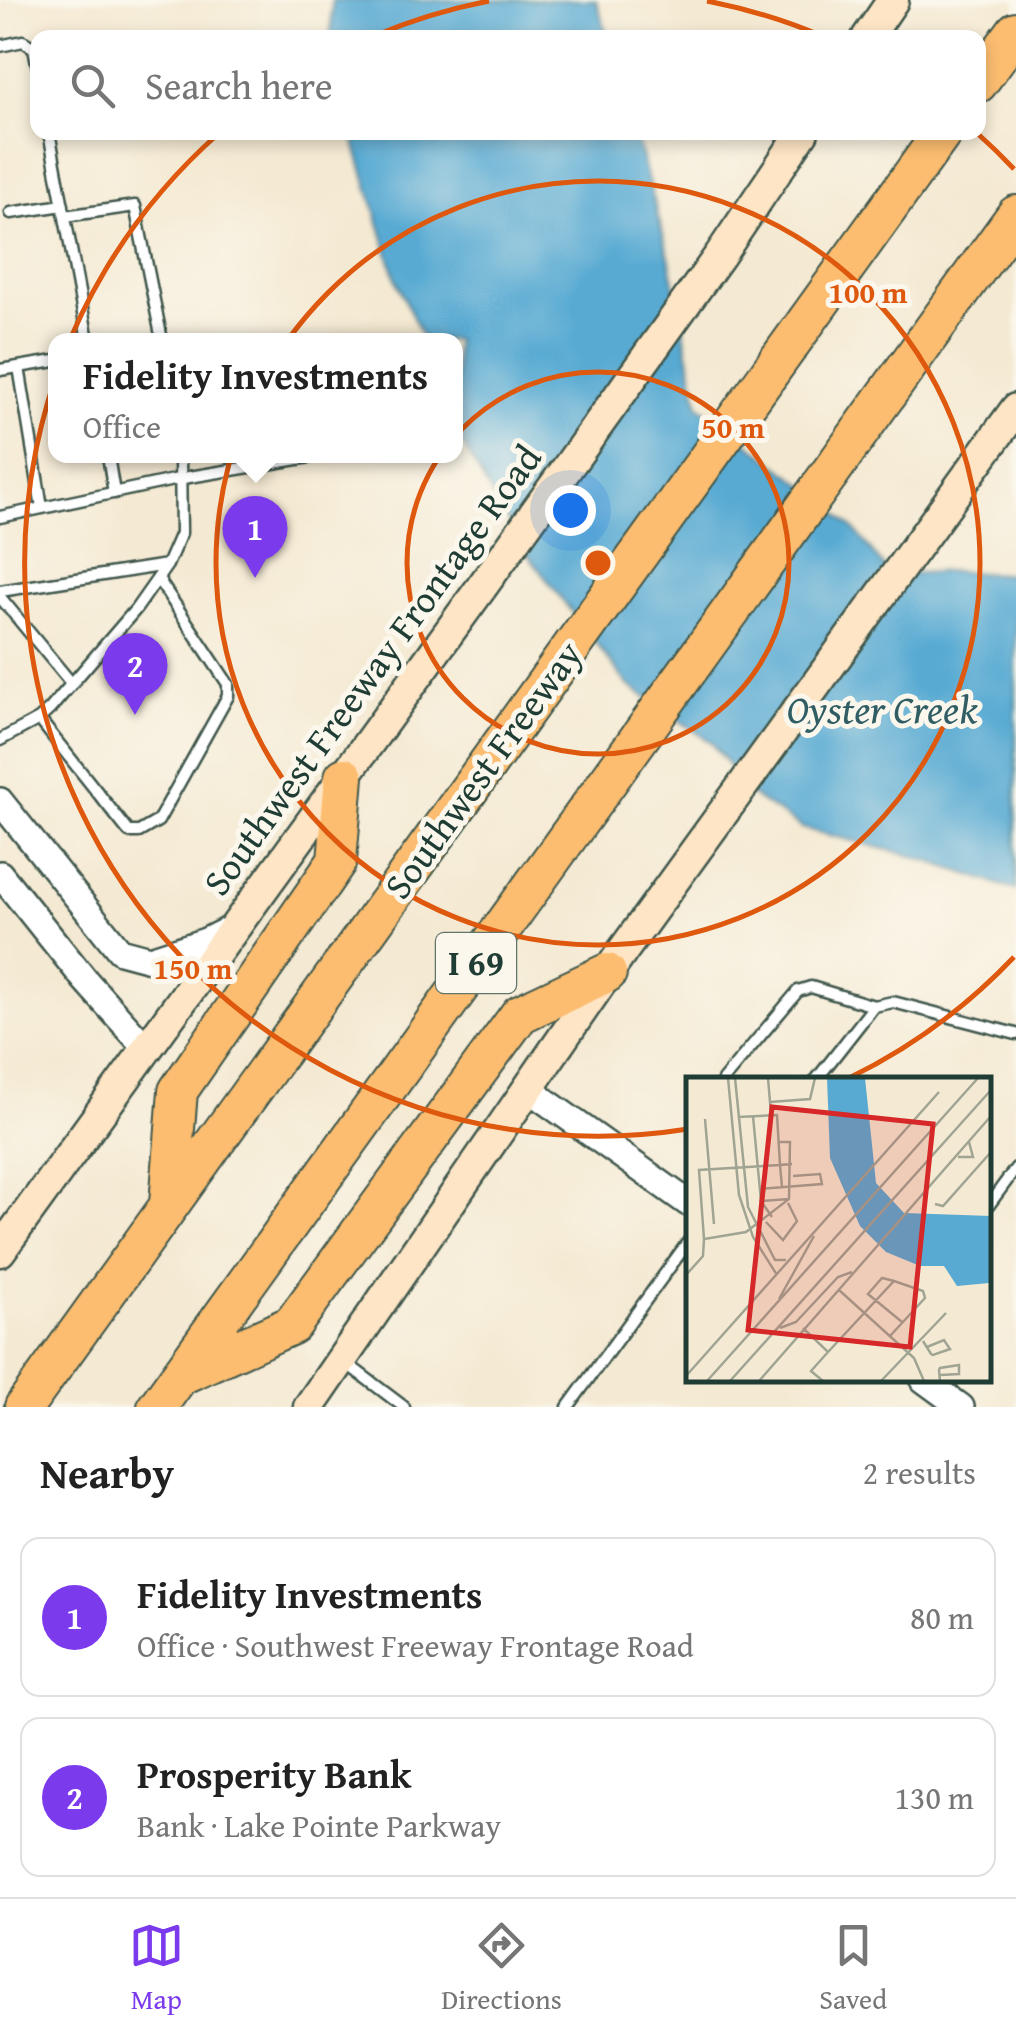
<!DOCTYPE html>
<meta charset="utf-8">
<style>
:root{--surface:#fff;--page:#f2f2f2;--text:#222;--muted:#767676;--line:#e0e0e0;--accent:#7c3aed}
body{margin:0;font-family:"Gentium Book Plus",serif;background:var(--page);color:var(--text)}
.you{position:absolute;left:570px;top:510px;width:35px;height:35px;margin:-25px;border:8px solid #fff;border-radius:50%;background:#1a73e8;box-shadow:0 0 0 15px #1a73e833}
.badge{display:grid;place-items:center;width:65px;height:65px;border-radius:50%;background:var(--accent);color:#fff;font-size:32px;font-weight:700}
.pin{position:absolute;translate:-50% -82px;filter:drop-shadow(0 2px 5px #0008)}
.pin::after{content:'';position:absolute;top:52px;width:35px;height:30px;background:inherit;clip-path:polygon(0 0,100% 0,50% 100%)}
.popup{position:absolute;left:48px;top:333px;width:415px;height:130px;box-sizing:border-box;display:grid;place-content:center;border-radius:20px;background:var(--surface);filter:drop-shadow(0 2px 8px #0005);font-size:32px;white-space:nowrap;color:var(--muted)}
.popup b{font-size:38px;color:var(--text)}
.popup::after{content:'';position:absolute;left:50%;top:100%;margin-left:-20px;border:20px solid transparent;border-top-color:var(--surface)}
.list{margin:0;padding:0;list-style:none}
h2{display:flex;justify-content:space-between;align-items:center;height:130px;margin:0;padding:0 40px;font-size:42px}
h2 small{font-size:32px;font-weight:400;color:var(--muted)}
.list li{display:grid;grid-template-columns:65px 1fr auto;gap:30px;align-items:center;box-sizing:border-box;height:160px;margin:0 20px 20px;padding:0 20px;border:2px solid var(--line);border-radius:20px}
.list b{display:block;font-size:38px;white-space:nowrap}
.list p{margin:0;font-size:32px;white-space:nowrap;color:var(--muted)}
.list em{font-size:32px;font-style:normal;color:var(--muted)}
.icon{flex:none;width:55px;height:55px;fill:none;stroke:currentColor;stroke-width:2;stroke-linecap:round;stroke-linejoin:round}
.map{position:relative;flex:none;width:1016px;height:1407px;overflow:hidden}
.search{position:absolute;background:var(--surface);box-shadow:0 5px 15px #0003;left:30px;right:30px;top:30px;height:110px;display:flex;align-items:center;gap:25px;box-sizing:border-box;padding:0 35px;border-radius:20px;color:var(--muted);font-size:38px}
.sheet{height:490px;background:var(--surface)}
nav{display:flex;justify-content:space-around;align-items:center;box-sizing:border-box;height:140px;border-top:2px solid var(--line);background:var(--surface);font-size:28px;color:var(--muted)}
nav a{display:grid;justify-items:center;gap:5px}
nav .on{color:var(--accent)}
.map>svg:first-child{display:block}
.water{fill:#58aad3;stroke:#3c7484;stroke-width:2.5}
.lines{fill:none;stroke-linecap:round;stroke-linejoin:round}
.service-casing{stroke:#3f574c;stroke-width:15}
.tertiary-casing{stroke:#3f574c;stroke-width:30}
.secondary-casing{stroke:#3f574c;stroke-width:35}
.motorway-casing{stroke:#3f574c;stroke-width:42}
.service{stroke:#fff;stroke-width:10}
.tertiary{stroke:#fff;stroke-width:25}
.secondary{stroke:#fee5c5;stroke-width:30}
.motorway{stroke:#fcbd6f;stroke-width:38}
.ring{fill:none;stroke:#de580e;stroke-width:5}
.labels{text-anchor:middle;stroke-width:10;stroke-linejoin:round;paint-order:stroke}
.shield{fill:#fbf7ec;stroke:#61756b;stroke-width:2.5}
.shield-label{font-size:35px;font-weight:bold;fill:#1f3d34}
.street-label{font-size:38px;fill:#1f3d34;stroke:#fbf7ec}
.water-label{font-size:40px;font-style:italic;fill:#305e64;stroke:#fbf7ec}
.inset-road{fill:none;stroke:#9fa493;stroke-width:2.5}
.view{fill:#d62828;fill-opacity:0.15;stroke:#d62828;stroke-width:5}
.inset-edge{fill:none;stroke:#1f3d34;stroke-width:5}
.centre{fill:#de580e;stroke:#fbf7ec;stroke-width:5}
.ring-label{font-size:30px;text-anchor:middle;font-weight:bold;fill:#de580e;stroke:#fbf7ec;stroke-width:10;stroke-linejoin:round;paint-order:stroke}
</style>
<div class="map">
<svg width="1016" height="1407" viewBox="0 0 1016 1407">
<rect width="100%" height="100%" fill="#fbf7ec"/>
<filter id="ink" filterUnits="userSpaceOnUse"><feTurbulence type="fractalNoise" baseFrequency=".01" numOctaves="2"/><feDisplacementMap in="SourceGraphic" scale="20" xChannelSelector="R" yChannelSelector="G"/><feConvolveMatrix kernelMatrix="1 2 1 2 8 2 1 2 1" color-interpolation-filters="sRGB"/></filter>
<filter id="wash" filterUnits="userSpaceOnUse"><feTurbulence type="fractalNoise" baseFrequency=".0048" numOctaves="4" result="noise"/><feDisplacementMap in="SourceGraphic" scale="40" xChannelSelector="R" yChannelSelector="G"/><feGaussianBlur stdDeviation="2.25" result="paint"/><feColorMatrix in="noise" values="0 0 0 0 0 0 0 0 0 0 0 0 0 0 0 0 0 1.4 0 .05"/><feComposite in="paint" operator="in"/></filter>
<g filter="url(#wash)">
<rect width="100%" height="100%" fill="#f4e9d2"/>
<path class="water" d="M332 0H596L608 37H331Z
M352 133H635L669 257 699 406 816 494 855 530 890 575 951 571 1016 575V890L913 856 802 828 750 794 711 742 628 685 525 551 455 432V340H423L396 279Z"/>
</g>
<g filter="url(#ink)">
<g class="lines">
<g class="service-casing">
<path id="service" d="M0 46 23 41 34 48 38 68
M49 132 88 340
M11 213 63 205
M65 216 135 206 162 340
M19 367 42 508
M0 370 55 361
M108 456 114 493
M0 517 183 478 316 456
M0 591 167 565
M0 597 72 684
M39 719 129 832H139L158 821 228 696V684L158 579
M0 740 39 719 50 709 136 609 167 565 181 533 180 456
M723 1080 798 991 811 987 874 1006
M816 1080 874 1006 893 1002 1016 1034
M988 1206 1016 1168
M346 1363 404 1407
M568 1407 688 1242"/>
</g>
<g class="tertiary-casing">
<path id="tertiary" d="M0 801 120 951 150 959 206 941 236 926
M0 874 85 980 147 1049
M527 1088 688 1203
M924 1380 961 1407"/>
</g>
<g class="secondary-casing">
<path id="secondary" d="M867 38 893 0
M0 1251 481 588 720 255 803 132
M309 1407 622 952 1016 409"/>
</g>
<g class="motorway-casing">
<path id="motorway" d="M978 83 1016 31
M169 1204 178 1091 337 861 344 777
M181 1375 292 1325 520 1014 607 973
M24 1407 943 132
M157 1407 1016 215"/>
</g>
<use href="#service" class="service"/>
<use href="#tertiary" class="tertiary"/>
<use href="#secondary" class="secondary"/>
<use href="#motorway" class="motorway"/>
</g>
</g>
<g class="ring">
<circle cx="598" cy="563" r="191"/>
<circle cx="598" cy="563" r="382"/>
<path d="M1014 957A573 573 0 0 1 849 1078M688 1129A573 573 0 0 1 218 134M374 36A573 573 0 0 1 489 1M707 1A573 573 0 0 1 822 36M978 134A573 573 0 0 1 1014 169"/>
</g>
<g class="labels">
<rect class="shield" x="436" y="933" width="80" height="60" rx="8"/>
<g class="shield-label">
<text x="476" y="975">I 69</text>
</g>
<g class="street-label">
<text transform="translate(372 670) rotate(-54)" y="13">Southwest Freeway Frontage Road</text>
<text transform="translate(483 770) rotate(-54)" y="13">Southwest Freeway</text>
</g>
<g class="water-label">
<text x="882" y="723">Oyster Creek</text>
</g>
</g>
<g transform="translate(686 1077)">
<rect width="305" height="305" fill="#f4e9d2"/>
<path d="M141 1H179L190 106 218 136 305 139 303 206 271 209 258 189H234L200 175 174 149 144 81Z" fill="#58aad3"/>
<path class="inset-road" d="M42 1 53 118 67 160 91 198M49 1 62 130 89 183H100M82 1 85 37M84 25 124 22 129 1M67 39 75 124M19 42 28 147M272 80H287L283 65M96 110 94 88 106 87M74 112 136 107 134 97 107 99M249 127 257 129 305 75M86 140 75 124 103 122M80 145 97 163 111 144 102 126M18 162 13 93 94 88 91 38 52 40M0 198 17 179 18 162 60 155 103 122 104 65H93M208 204 196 201 182 217 216 245M153 213 228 281 238 304M93 222 128 159M94 251 110 245 152 200 166 195M117 251 142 275 208 204 237 214 239 221 204 259M237 264 245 277 247 278 264 272 258 263 241 270M254 298 273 297V288L254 291 253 293 254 304M0 299 253 15M21 304 292 1M44 304 305 13M73 304 305 39M137 304 125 294 142 275M195 304 260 236"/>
<path class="view" d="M86 30 247 47 224 270 62 253Z"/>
<rect width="305" height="305" class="inset-edge"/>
</g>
<circle cx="598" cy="563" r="15" class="centre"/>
<g class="ring-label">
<text x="868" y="303">100 m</text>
<text x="733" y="438">50 m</text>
<text x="193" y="979">150 m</text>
</g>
</svg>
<div class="you"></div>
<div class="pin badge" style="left:255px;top:578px">1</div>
<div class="popup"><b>Fidelity Investments</b>Office</div>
<div class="pin badge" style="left:135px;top:715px">2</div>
<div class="search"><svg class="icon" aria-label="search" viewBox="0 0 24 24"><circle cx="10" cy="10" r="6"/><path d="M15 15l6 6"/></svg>Search here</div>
</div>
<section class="sheet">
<h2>Nearby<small>2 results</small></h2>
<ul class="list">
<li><span class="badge">1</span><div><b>Fidelity Investments</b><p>Office · Southwest Freeway Frontage Road</p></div><em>80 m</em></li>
<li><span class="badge">2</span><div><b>Prosperity Bank</b><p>Bank · Lake Pointe Parkway</p></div><em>130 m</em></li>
</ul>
</section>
<nav>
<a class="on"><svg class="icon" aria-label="map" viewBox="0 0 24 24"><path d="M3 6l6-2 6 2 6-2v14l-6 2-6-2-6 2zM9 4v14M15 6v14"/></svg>Map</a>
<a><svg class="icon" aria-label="directions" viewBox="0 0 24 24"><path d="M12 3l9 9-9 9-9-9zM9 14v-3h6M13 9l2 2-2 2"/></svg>Directions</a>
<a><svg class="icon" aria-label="saved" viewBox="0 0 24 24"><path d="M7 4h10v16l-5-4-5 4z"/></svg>Saved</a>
</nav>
